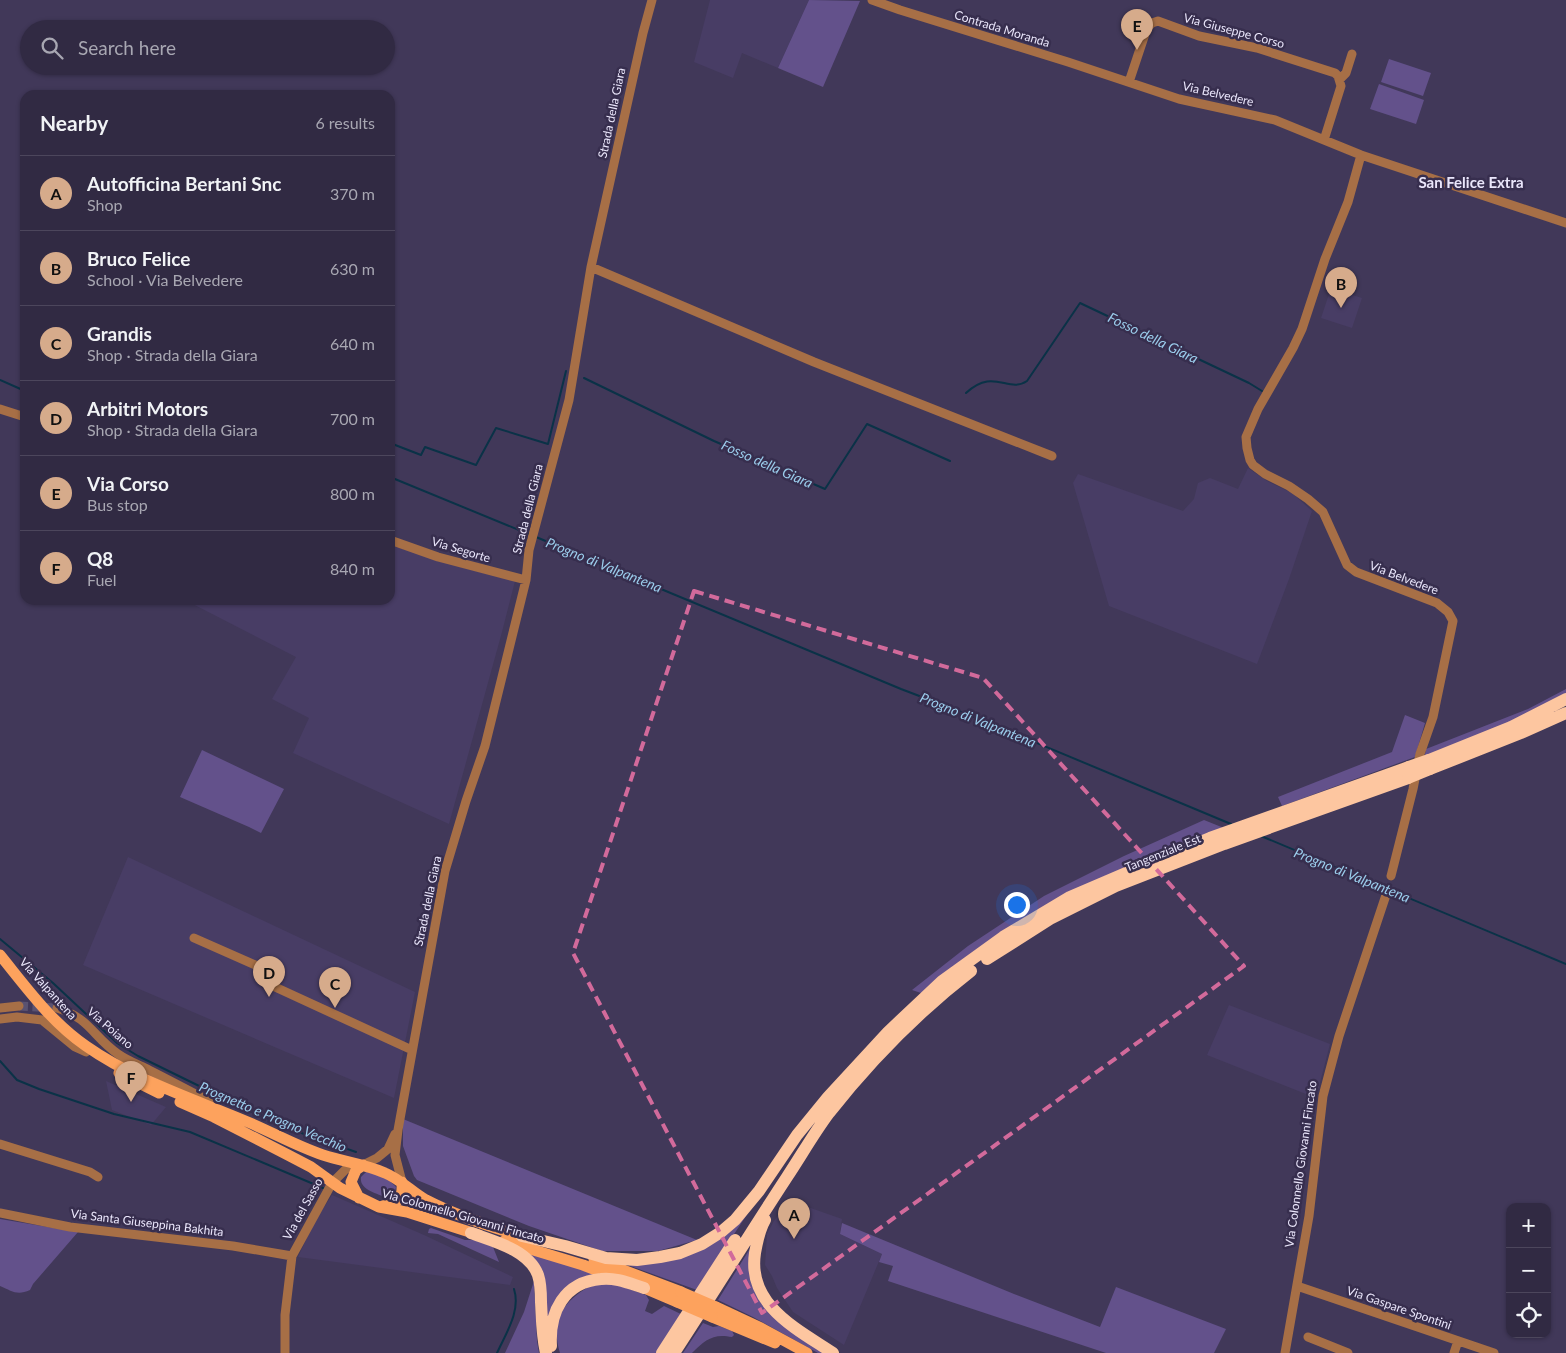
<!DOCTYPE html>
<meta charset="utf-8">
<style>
:root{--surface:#312a43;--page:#39324a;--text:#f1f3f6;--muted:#a8a7b2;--line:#4c465c;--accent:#d6ab8b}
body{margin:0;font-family:Lato,sans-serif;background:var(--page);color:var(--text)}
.controls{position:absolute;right:15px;bottom:15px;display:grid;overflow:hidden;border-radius:10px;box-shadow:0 1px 4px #0004}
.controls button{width:45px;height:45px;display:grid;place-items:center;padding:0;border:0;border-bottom:1px solid var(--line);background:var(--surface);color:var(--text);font:25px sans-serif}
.you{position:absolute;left:1016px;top:904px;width:18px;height:18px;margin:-12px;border:4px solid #fff;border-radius:50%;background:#1a73e8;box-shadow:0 0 0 8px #1a73e833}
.badge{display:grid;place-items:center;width:32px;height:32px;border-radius:50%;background:var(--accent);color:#111;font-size:16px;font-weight:700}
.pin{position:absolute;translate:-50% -41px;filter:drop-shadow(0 1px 2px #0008)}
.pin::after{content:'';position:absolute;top:26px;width:18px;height:15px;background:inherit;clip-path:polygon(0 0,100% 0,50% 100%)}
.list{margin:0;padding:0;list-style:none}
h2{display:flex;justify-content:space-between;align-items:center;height:65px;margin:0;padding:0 20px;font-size:21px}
h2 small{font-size:16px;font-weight:400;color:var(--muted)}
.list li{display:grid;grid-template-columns:32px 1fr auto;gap:15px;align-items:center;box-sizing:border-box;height:75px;padding:0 20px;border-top:1px solid var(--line)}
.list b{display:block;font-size:19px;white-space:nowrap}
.list p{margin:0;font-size:16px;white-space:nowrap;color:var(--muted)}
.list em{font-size:16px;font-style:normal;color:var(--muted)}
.icon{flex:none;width:28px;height:28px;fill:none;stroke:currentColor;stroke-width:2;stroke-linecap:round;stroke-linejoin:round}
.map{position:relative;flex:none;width:1566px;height:1353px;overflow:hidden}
.search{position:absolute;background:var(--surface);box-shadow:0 1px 4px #0004;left:20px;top:20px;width:375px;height:55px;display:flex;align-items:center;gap:12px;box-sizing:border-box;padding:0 18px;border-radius:28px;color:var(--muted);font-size:19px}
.panel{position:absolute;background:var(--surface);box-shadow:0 1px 4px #0004;left:20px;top:90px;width:375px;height:515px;border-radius:15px}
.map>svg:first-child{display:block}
.built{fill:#483d65}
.green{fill:#63518b}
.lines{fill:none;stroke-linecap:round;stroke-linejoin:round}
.stream{stroke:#0a3247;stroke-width:2}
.minor-tunnel{stroke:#5a5271;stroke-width:9;stroke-dasharray:9 4.5;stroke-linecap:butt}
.minor{stroke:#a76f46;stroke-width:9}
.major{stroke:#fda25d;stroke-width:11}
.highway{stroke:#fdc6a0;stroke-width:12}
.major-bridge{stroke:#fda25d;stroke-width:11}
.highway-bridge{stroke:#fdc6a0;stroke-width:12}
.marked{fill:none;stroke:#d26a9b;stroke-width:4;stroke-dasharray:10 6;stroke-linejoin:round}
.labels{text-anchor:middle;stroke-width:5;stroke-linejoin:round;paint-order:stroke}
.street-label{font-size:12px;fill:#eae6fb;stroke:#372e4e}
.water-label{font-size:14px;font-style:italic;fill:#9bcdec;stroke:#372e4e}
.quarter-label{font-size:15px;font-weight:bold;fill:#eae6fb;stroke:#372e4e}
</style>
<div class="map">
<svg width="1566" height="1353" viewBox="0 0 1566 1353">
<rect width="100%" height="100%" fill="#413859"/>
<path class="built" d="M710 0H809L778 68 742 53 733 78 694 62Z
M1331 288 1362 298 1352 328 1321 318Z
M1248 468 1267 481 1292 493 1312 511 1289 579 1257 664 1109 606 1073 483 1078 474 1183 511 1194 499 1198 483 1210 478 1238 489Z
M390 545 471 570 515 581 502 632 449 824 293 753 309 718 272 699 296 657 185 600H390Z
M128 857 415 992 394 1098 83 965Z
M1229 1005 1330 1044 1316 1098 1207 1055Z
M106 1081 166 1107 151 1125 112 1110Z
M332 1195 424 1235 513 1277 510 1285 298 1257 315 1221Z
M788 1200 842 1219 840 1234 882 1254 844 1345 793 1312 777 1288 772 1276 765 1265 767 1234 774 1221Z"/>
<path class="green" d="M809 0 860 1 823 87 778 68Z
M1389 59 1431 73 1423 96 1381 82Z
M1379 84 1424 100 1416 124 1370 109Z
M1566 689V700L1424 759 1426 749 1528 709Z
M1405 715 1425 723 1415 757 1282 806 1278 797 1392 752Z
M202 750 284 789 261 833 249 827 180 797Z
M1204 820 1229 830 1139 863 924 994 912 990 968 946 1044 896 1124 856Z
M403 1119 697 1240 658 1251H602L529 1226 417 1180 414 1176 403 1146Z
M366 1172C376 1172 389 1179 396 1187 395 1193 393 1196 387 1198 377 1193 359 1190 361 1177Z
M748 1213 697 1290 622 1263 666 1261Z
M0 1219 78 1232 33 1284 30 1290C17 1296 12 1291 0 1286Z
M842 1223 1014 1294 1100 1327 1116 1287 1226 1329 1214 1353H1106L888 1281 893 1266 879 1262 882 1254 840 1234Z
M431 1228 465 1240H478L493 1247 499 1262 438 1234 428 1233 429 1229Z
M756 1239 761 1294 828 1353H818L753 1317 718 1300Z
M528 1250 598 1272 549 1317 547 1316Z
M534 1281 537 1341 539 1353H505L524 1312Z
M596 1283H612L646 1295 649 1300 645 1311 652 1314 664 1306 683 1315 657 1353H560C549 1318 566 1298 596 1283Z
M703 1323 713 1327 719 1326 732 1331 734 1335 732 1337C713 1333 705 1340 692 1353H683Z"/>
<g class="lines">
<path class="stream" d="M584 378 714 441 825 489 867 424 950 461
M0 380 25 391
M966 393C994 367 1008 394 1027 381L1080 303 1249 383 1262 391
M390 443 421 455 425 447 476 465 496 428 548 444 566 371
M390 477 531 535
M536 537 901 689 977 718 1231 824
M1261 836 1566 964
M0 939 53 983 117 1043 138 1056 244 1108 304 1134 356 1152
M0 1061 17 1080 39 1089 114 1114 190 1132 323 1188
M497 1353C506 1333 521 1311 514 1289"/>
<path class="minor-tunnel" d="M19 1006 57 1008"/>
<path class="minor" d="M872 0 900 10 1068 62 1179 99 1275 120 1361 155 1566 223
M1340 79 1346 73 1352 54
M1129 82 1147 28 1152 23 1158 21 1199 36 1257 48 1335 73 1338 76 1341 86 1324 140
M1361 155 1348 202 1325 259 1302 329 1293 348 1258 409 1246 437 1247 448 1250 460 1253 465 1265 474 1289 486 1308 499 1323 512 1347 565 1356 572 1437 603 1448 612 1453 621 1433 717 1420 754 1413 789 1391 876
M591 267 814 362 1052 456
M0 409 25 417
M390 540 438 557 526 580
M194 938 262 968V981L412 1050
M0 1008 19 1006
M57 1008C90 1018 93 1037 118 1054 128 1061 139 1065 149 1070 171 1081 193 1093 215 1104
M0 1019 17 1017 42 1020 75 1047 86 1052
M0 1144 90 1172 98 1177
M402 1182 395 1155 398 1130 445 871 466 801 485 746 526 580 529 550 569 400 591 267 643 33 652 0
M0 1213 70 1227 233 1246 292 1256
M1297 1286 1494 1353
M1308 1337 1348 1353
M285 1353V1315L292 1256 332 1183 346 1169 363 1165 377 1158 388 1149 395 1134
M1285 1353 1309 1216 1323 1096 1339 1036 1387 892
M1454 1353 1458 1341"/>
<path class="major" d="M0 955C26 987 51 1022 86 1046 133 1079 190 1098 243 1120 270 1131 296 1146 323 1155 344 1162 365 1164 385 1173 400 1179 412 1192 426 1200 459 1217 493 1228 529 1238
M119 1073 159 1093
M180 1102 214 1117 288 1155 311 1167 340 1188 379 1207 407 1212 479 1235
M359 1198 351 1182 356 1170 363 1165
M383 1206C399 1203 403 1199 402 1182
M504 1241 583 1265 617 1278
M594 1259 681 1292
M637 1285 677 1302
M716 1307 761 1328 807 1353
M712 1317 775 1343"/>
<path class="highway" d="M1429 760 1511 727 1566 699
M1430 769 1521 733 1566 713
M987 959 1050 919 1116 886 1224 844 1408 778
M765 1220C759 1230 757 1242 755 1253 747 1305 797 1329 833 1353
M471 1233C493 1241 529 1250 538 1275 541 1284 541 1294 541 1302 542 1320 542 1336 546 1353
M522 1236 565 1246 606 1258 637 1260 660 1257 680 1253 702 1244 721 1232 735 1220 759 1191 797 1135 828 1097 888 1032 942 981 1003 937 1070 897 1133 870 1210 838 1409 767
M551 1346C549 1312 564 1282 601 1279 615 1277 631 1284 644 1288
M662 1353 735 1240
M674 1353C712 1295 749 1235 787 1177 801 1156 814 1133 829 1113 870 1061 918 1012 971 971"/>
<path class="major-bridge" d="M681 1292 716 1307
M677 1302 712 1317"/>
<path class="highway-bridge" d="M1409 767 1429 760
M1408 778 1430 769"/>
</g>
<path class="marked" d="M694 591 983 678 1244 966 762 1313 573 953Z"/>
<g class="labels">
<g class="street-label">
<text transform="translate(1002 29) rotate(17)" y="4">Contrada Moranda</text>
<text transform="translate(1234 31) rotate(15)" y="4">Via Giuseppe Corso</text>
<text transform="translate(1218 94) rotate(13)" y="4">Via Belvedere</text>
<text transform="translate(612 113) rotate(-78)" y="4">Strada della Giara</text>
<text transform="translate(528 509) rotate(-76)" y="4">Strada della Giara</text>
<text transform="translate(461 550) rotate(17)" y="4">Via Segorte</text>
<text transform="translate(1404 578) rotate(21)" y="4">Via Belvedere</text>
<text transform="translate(1163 853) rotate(-22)" y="4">Tangenziale Est</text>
<text transform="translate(428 901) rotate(-78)" y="4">Strada della Giara</text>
<text transform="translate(48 989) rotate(48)" y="4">Via Valpantena</text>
<text transform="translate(110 1028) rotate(41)" y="4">Via Poiano</text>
<text transform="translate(1301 1164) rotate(-82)" y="4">Via Colonnello Giovanni Fincato</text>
<text transform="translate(303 1209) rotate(-61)" y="4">Via del Sasso</text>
<text transform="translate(463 1216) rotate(16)" y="4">Via Colonnello Giovanni Fincato</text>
<text transform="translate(147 1223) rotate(7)" y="4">Via Santa Giuseppina Bakhita</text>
<text transform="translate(1399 1308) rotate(19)" y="4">Via Gaspare Spontini</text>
</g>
<g class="water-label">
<text transform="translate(1153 338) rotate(26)" y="5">Fosso della Giara</text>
<text transform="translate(767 464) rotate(24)" y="5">Fosso della Giara</text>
<text transform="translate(604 565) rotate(22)" y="5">Progno di Valpantena</text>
<text transform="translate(978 720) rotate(22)" y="5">Progno di Valpantena</text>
<text transform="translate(1352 875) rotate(22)" y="5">Progno di Valpantena</text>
<text transform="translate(273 1117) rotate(23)" y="5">Prognetto e Progno Vecchio</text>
</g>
<g class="quarter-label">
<text x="1471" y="188">San Felice Extra</text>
</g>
</g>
</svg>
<div class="controls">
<button>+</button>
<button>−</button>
<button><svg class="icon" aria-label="locate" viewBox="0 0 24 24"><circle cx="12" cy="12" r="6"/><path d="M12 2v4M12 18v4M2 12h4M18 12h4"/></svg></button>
</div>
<div class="you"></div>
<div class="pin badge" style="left:794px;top:1239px">A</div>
<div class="pin badge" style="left:1341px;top:308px">B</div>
<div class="pin badge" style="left:335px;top:1008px">C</div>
<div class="pin badge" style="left:269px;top:997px">D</div>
<div class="pin badge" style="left:1137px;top:50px">E</div>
<div class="pin badge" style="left:131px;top:1102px">F</div>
<div class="search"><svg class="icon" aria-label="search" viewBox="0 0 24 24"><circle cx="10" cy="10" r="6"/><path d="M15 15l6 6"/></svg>Search here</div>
<section class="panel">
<h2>Nearby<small>6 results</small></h2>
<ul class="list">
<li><span class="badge">A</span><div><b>Autofficina Bertani Snc</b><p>Shop</p></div><em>370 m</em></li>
<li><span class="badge">B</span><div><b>Bruco Felice</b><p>School · Via Belvedere</p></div><em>630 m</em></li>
<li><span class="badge">C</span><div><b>Grandis</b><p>Shop · Strada della Giara</p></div><em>640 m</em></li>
<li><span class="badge">D</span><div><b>Arbitri Motors</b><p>Shop · Strada della Giara</p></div><em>700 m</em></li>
<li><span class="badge">E</span><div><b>Via Corso</b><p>Bus stop</p></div><em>800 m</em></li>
<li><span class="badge">F</span><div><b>Q8</b><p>Fuel</p></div><em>840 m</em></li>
</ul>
</section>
</div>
